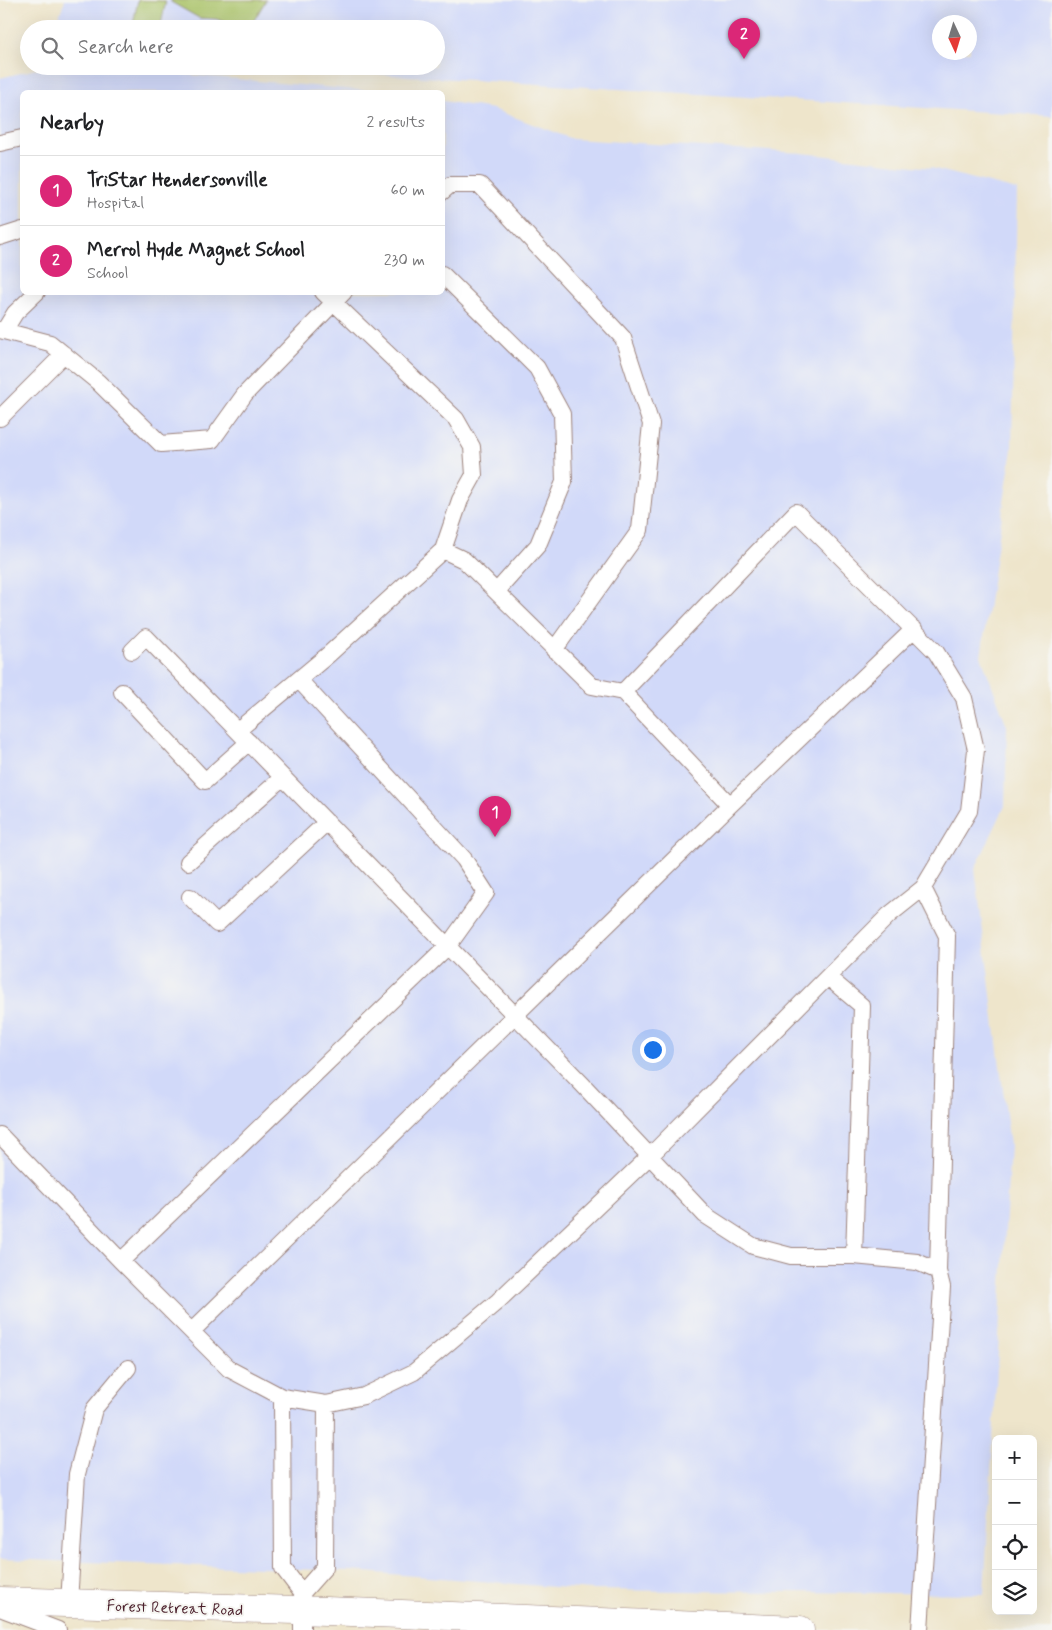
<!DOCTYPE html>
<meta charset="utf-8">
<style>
:root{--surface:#fff;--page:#f6f6f6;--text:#202124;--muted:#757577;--line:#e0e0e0;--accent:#db2777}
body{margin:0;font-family:Mynerve,sans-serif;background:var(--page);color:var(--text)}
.controls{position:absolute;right:15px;bottom:15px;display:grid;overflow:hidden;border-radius:8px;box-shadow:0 5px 20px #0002}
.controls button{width:45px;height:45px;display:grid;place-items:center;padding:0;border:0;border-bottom:1px solid var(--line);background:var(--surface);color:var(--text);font:25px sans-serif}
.compass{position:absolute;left:932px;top:15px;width:45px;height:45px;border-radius:50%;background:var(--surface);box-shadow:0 5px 20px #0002;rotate:176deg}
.you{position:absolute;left:652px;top:1049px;width:18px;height:18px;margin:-12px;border:4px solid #fff;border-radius:50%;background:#1a73e8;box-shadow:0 0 0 8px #1a73e833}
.badge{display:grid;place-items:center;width:32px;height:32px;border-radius:50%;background:var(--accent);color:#fff;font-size:16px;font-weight:700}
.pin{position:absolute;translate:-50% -41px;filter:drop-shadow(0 1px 2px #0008)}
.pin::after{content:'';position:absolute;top:26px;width:18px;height:15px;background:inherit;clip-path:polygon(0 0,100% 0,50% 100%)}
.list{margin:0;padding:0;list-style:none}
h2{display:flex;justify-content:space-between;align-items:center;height:65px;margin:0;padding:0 20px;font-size:21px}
h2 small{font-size:16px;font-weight:400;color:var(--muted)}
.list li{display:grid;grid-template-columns:32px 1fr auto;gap:15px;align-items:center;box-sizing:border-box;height:70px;padding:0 20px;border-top:1px solid var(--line)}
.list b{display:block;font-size:19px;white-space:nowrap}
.list p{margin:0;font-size:16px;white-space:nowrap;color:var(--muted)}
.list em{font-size:16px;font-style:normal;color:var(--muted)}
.icon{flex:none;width:28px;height:28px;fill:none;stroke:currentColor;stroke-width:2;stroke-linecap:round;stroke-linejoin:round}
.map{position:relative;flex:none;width:1052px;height:1630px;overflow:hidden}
.search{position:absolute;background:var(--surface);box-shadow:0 5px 20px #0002;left:20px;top:20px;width:425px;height:55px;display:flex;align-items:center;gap:12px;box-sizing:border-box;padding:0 18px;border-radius:28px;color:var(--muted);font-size:19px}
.panel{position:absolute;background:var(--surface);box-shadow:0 5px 20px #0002;left:20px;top:90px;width:425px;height:205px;border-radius:8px}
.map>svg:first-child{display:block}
.built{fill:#d1d9f9;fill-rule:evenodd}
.green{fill:#aac369;stroke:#7a714a}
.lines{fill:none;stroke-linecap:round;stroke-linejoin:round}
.service-casing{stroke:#9c827b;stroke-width:18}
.tertiary-casing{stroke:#9c827b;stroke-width:29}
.service{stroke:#fff;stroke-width:16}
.tertiary{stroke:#fff;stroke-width:28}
.labels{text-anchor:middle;stroke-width:4;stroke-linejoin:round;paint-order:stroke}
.street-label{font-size:16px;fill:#4a1f2b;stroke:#f6f6f2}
</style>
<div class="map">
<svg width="1052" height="1630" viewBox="0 0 1052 1630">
<rect width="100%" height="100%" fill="#f6f6f2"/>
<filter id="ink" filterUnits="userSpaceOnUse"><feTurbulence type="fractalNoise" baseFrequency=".02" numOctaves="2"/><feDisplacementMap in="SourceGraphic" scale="10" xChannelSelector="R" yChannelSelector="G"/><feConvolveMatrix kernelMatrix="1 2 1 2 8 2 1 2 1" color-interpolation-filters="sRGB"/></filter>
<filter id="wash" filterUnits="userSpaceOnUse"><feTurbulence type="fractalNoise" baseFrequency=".0096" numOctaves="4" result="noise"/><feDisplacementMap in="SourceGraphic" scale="20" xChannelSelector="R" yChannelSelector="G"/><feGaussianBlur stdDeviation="1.12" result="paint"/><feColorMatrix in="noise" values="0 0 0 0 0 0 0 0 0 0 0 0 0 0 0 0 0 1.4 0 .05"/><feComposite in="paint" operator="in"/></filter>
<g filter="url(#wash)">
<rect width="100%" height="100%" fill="#eee5cb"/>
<path class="built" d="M65 0H1052V116L247 66H436V29H54ZM940 22H970V52H940Z
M49 66H89L381 92H22V292H442L443 101 493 109 572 139 802 153 931 168 1017 190 1012 449 981 656 1007 726 1005 806 975 869 1010 1145 984 1594 592 1590 352 1571 0 1559V78Z"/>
<path class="green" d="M138 0 166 1 160 29H132Z
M171 0H266L253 22 241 27 216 19 199 18 171 2Z"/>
</g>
<g filter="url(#ink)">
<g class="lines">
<g class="service-casing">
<path id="service" d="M0 143 22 138
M442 192 450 185H480L623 338 651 424 640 530 554 650
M0 237 22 230
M442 274 537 368 562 414 564 482 538 545 497 591
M0 330 50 343 98 382 161 444 212 440 245 394 344 292
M4 331 15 313 37 292
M0 418 64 354
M443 550 464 560 592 686 623 692 730 805
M132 651 146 637 582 1084 705 1215 753 1246 791 1256H854L917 1262 938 1271 942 1287 920 1630
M122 692 205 781 249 742
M238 730 328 655 443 550 460 500 474 475 472 447 456 419 323 292
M188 862 283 777
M923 888 947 936 938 1271
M190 897 217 924 327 822
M829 978 862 1006 854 1256
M0 1135 121 1261 229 1369 282 1397 326 1404 364 1396 414 1372 498 1301 651 1155 889 915 923 888 969 811 976 750 964 698 936 652 796 512 623 692
M121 1261 448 946 486 893 464 859 299 680
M192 1331 730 805 914 629
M282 1397 283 1568 302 1593V1630
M302 1593 325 1567 326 1404
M69 1603 77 1474 94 1409 128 1368
M0 1608 58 1630"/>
</g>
<g class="tertiary-casing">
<path id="tertiary" d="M0 1601 326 1611 800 1630"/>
</g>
<use href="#service" class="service"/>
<use href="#tertiary" class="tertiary"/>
</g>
</g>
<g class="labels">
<g class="street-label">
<text transform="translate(175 1607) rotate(2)" y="6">Forest Retreat Road</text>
</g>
</g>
</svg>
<div class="controls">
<button>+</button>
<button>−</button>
<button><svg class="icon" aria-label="locate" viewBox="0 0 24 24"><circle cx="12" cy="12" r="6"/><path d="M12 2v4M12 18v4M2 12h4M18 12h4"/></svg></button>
<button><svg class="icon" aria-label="layers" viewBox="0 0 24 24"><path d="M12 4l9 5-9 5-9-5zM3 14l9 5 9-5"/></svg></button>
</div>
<svg class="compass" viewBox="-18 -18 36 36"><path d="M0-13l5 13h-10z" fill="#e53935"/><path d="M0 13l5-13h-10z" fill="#757577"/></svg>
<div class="you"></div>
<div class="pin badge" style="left:495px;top:837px">1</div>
<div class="pin badge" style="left:744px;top:59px">2</div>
<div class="search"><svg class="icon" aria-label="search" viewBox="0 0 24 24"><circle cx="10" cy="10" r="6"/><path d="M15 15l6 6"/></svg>Search here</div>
<section class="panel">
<h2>Nearby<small>2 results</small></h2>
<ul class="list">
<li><span class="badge">1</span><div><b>TriStar Hendersonville</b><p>Hospital</p></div><em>60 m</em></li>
<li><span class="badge">2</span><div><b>Merrol Hyde Magnet School</b><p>School</p></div><em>230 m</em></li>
</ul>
</section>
</div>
